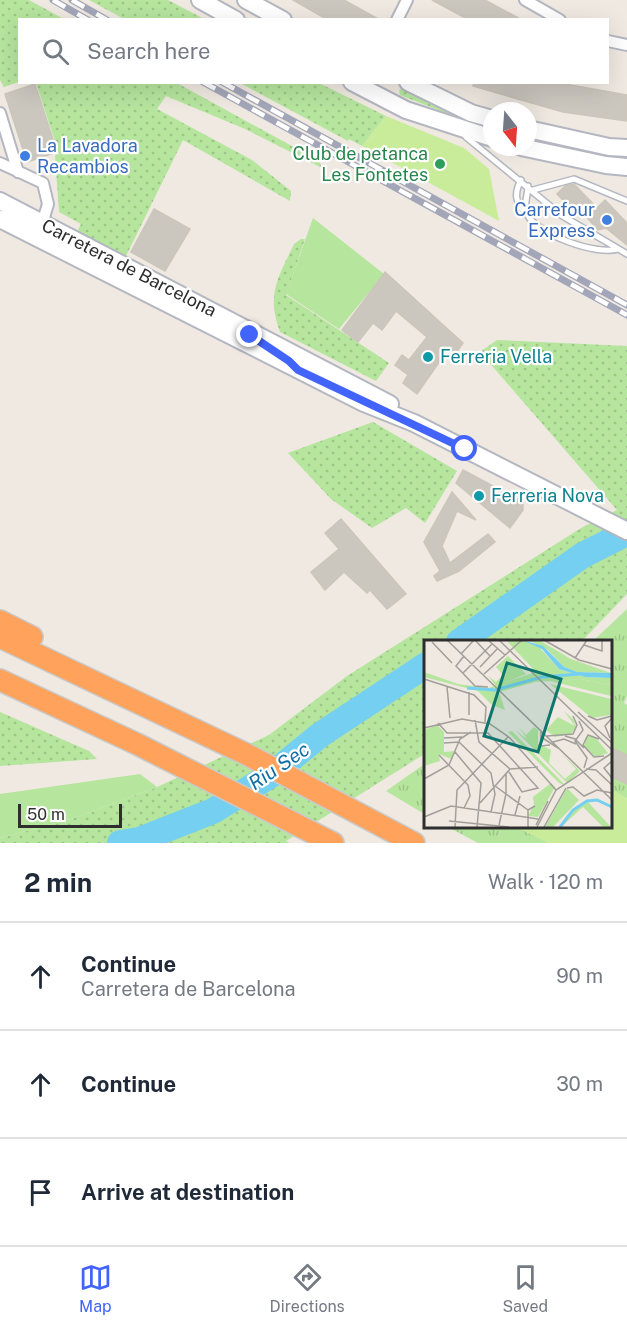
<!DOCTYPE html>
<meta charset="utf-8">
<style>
:root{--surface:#fff;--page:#f2f2f3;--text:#1f2937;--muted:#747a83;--line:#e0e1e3;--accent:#4264fb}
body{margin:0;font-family:"Public Sans",sans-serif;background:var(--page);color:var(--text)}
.compass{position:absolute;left:483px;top:102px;width:54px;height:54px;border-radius:50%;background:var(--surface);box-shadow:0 6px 24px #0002;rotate:163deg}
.scale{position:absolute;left:18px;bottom:15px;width:104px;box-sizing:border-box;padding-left:6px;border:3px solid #2e2e2e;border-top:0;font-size:16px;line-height:21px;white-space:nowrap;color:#2e2e2e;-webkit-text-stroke:4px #fff;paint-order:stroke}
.stop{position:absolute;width:18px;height:18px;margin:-14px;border:4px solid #4264fb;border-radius:50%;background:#fff}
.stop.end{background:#4264fb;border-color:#fff;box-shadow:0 2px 6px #0008}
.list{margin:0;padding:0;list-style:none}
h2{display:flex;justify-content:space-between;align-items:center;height:78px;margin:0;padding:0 24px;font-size:26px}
h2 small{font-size:20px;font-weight:400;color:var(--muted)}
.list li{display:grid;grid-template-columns:39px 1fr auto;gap:18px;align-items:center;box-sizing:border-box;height:108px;padding:0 24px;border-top:2px solid var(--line)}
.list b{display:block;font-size:22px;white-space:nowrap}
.list p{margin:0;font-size:20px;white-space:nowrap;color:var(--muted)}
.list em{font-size:20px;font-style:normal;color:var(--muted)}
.icon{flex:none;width:33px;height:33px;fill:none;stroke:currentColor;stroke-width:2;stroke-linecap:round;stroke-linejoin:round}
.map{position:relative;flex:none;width:627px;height:843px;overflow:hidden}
.search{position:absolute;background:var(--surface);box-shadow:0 6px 24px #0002;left:18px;right:18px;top:18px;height:66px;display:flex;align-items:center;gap:15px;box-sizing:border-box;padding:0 21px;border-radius:0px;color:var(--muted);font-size:22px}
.sheet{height:402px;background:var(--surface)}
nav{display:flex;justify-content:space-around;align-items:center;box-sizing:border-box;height:84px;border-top:2px solid var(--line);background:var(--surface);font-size:16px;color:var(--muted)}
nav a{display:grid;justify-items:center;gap:3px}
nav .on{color:var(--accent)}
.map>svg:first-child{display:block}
.grass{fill:url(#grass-dots)}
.park{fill:url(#park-tufts)}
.garden{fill:#b6e59e}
.pitch{fill:#c9ec9a}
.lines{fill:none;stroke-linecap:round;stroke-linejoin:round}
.river{stroke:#75cff0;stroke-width:26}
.building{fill:#cbc7bf;stroke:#cbc5ba;stroke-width:1.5}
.lane-casing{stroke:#b4b7c1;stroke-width:8}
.street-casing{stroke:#b4b7c1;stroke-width:14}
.secondary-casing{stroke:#b4b7c1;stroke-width:20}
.highway-casing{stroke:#c9c9c9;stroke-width:24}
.lane{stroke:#fff;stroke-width:5}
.street{stroke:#fff;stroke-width:10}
.secondary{stroke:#fff;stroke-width:16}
.highway{stroke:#ffa35c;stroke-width:21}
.rail-casing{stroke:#a3a6b8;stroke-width:7}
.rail{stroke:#fff;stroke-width:4.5;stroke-dasharray:14;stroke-linecap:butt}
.route{stroke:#4264fb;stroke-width:8}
.shop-dot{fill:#3f7fe0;stroke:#fff;stroke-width:2}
.leisure-dot{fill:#2e9e5b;stroke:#fff;stroke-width:2}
.culture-dot{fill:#0f9aa8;stroke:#fff;stroke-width:2}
.labels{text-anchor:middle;stroke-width:4.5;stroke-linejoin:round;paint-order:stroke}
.shop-label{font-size:18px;fill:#366cbe;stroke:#fff;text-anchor:start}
.leisure-label{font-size:18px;fill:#27864d;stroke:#fff;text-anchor:end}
.street-label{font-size:18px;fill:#2e2e2e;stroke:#fff}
.culture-label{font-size:18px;fill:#0d838f;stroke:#fff;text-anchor:start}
.water-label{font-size:20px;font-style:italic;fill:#0d6fa3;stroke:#fff}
.inset-river{fill:none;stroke:#75cff0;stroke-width:3}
.inset-road{fill:none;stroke:#a29e99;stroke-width:1.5}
.view{fill:#0f766e;fill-opacity:0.15;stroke:#0f766e;stroke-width:3}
.inset-edge{fill:none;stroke:#2e2e2e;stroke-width:3}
</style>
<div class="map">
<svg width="627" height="843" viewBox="0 0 627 843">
<defs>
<pattern id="grass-dots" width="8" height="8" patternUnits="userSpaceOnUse" patternTransform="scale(1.5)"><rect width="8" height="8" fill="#b6e59e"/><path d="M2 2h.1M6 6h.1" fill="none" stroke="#9dc588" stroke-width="1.8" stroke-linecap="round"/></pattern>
<pattern id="park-tufts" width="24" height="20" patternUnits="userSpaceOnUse" patternTransform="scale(1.5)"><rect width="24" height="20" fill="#b6e59e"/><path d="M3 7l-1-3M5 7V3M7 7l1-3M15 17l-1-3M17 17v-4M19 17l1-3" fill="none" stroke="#9dc588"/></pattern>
</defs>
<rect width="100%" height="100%" fill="#efe9e1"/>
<path class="grass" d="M0 0H29L64 19 20 20 19 82 4 87 0 80Z
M89 0H168L204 19H124Z
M36 83H177L319 161 322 168 245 129 166 96 157 109 252 160 291 191 290 201 183 140 126 256 77 232 81 224 59 212 55 155 59 154Z
M240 83H319L386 116 362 146 349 139 348 141Z
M402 89 492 125V131L400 95 399 90Z
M301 239H305L286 295 389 363 376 381 280 332C266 294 278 278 294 244Z
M497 340 627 346V594L581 642H426V753L286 841 290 843H0V838L74 818 157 787 269 735 347 676 581 528 617 510 480 352Z
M373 422 457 471 425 523 406 508 372 528 331 499 288 453Z
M0 712 89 751 97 759 0 766Z"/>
<path class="park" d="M627 609V696L624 703 627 705V843H478L448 827 610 826V642H592Z
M426 763V815L386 791Z"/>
<path class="garden" d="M313 218 384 274 339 329 286 294Z
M140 774 157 787 74 818 0 838V794Z"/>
<path class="pitch" d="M386 116 464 148 489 169 499 221 362 146Z
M611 789 627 798V843H548L516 827 610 826Z"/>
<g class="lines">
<path class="river" d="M459 642 583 555 627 533
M120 843 139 840 213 811 271 775 320 735 426 665"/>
</g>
<path class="building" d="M293 0H344L380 20H328Z
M432 0H485L522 20H469Z
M474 82H554L627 95V121L563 112 473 86Z
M35 84 57 152 27 162 5 94Z
M574 184 597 208 605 200 627 223V245L606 228 598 230 584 214 580 218 557 194 565 186Z
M154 209 190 229 165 271 131 252Z
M385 272 463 343 455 354 449 348 417 394 403 383 408 375 395 365 402 355 409 360 427 337 396 311 382 330 373 323 358 342 342 330Z
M463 470 523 502V510L510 528 456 483Z
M452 492 476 520 457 511 442 546 450 563 488 534 495 542 459 571 437 581 434 576 440 571 424 542Z
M341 519 406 594 387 609 370 590 367 593 344 572 325 590 311 572 339 549 325 533Z
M610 747 627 755V784L610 776Z"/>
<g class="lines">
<g class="lane-casing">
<path id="lane" d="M466 137 561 215 627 254
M521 180C514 193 515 203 526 214
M528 186C528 194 523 207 527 214 536 234 597 256 618 249
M533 190 574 179 627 201"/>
</g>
<g class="street-casing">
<path id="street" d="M525 0 560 20
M397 20 407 0
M608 41 627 45
M0 113 18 172
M0 163 43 183 48 204 42 224"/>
</g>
<g class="secondary-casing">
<path id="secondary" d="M200 0 236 20
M246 0 283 20
M352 82 406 110 492 138
M408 82 471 113 492 119
M528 129 609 147 627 148
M521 147 606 165 627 167
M0 201 390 404
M0 219 364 403 414 423 627 531"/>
</g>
<g class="highway-casing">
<path id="highway" d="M0 621 32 637
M0 637 246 754 414 843
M0 680 137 744 333 843"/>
</g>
<use href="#lane" class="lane"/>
<use href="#street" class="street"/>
<use href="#secondary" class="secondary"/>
<use href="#highway" class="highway"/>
<g class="rail-casing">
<path id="rail" d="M53 0 88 20
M72 0 107 20
M203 82 627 315
M222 82 627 305"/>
</g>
<use href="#rail" class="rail"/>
</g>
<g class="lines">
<path class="route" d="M250 335 289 361 298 370 465 449"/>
</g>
<g class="shop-dot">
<circle cx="25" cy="156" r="6"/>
<circle cx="607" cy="220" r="6"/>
</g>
<circle class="leisure-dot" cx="440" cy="164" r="6"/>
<g class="culture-dot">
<circle cx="428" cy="357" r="6"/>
<circle cx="479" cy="496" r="6"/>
</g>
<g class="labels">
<g class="shop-label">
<text x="37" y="152">La Lavadora<tspan x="37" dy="21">Recambios</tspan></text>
<text x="595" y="216" text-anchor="end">Carrefour<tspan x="595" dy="21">Express</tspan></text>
</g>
<g class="leisure-label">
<text x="428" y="160">Club de petanca<tspan x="428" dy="21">Les Fontetes</tspan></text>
</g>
<g class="street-label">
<text transform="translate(129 268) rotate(27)" y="6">Carretera de Barcelona</text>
</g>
<g class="culture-label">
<text x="440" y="363">Ferreria Vella</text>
<text x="491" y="502">Ferreria Nova</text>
</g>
<g class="water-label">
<text transform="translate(279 766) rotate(-34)" y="7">Riu Sec</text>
</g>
</g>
<g transform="translate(424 640)">
<rect width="188" height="188" fill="#efe9e1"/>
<path d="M82 0H98L115 7 135 29 161 37 187 38V45L156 39 111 42 75 52 81 70 68 65 54 51 0 37V32L34 44 64 48 112 32ZM104 0H115L147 19 187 33 153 32 140 27 124 10ZM126 44 187 59V75L168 78ZM140 71 149 79 151 83 152 87 147 94 131 97 122 90 134 77 151 86ZM95 87 102 95 110 87 114 90V104L127 110 125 123 141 139 152 129 138 114 156 131 143 143 91 90 103 99ZM88 91 141 145 135 143 84 92ZM162 96 171 97 184 113 172 117 160 107ZM164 162 187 187H179L159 167 137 187 150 169Z" fill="#b6e59e"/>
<path d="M84 16 102 34 72 46 64 36 72 42 79 35 72 27ZM13 85 20 92V112L30 111 27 119 15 114 16 121 0 126V90ZM127 143 131 147 114 177 104 176 110 165 109 157ZM143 148 155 160 129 187H121Z" fill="#b6e59e"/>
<path d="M156 39 187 45V56L122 40Z" fill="#b6e59e"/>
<path d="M98 0 119 6 140 27 153 32 187 33V38L161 37 135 29 118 9Z" fill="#75cff0"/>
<path class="inset-river" d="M43 48 71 50 118 37 156 34M136 187 149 170 163 161 173 160 188 167"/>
<path class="inset-road" d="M23 0 151 124M51 0 66 16M64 0 81 15M75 0 188 110M120 0 155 20 188 29M8 2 28 23M160 5 178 11V0M37 14 50 0M40 16 32 26 51 46 64 47M151 18 163 0M56 27 73 9M39 33 68 4M60 34 98 0M0 39 50 55 62 67 61 82M23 47 26 78M45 52V75M154 72 188 103M164 76 173 80 188 76M51 80 55 102 86 129 56 163M155 81 159 90 151 101 163 118 160 128M14 83 23 93H64L114 148 98 152 85 132M0 88 38 79 66 84 86 98 132 150M117 92V106L126 105M123 96 149 94 153 85 149 76M141 96 151 99 160 108M117 97 134 108M20 98 38 97M186 98 181 86 188 78M175 99 164 95 159 105 170 117 180 116M129 102 140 99 152 104M20 103 35 102 67 133 71 154 67 172M31 112 57 143 53 187M15 115 44 145 46 156 40 168M188 121 180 128 188 138M150 123 188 160M86 129 114 127M162 129 172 130 188 145M0 139 25 125 36 99 47 92M71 146 104 170M143 148 149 147 160 156 173 150 188 153M91 175 96 156M0 177 27 166 114 179M25 181 85 187M75 185 82 154V133M112 185 124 161M31 187 33 150 84 97M104 187V170L111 166M113 187 132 150 188 113M120 187 142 148"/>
<path class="view" d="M83 23 137 39 114 112 60 96Z"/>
<rect width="188" height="188" class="inset-edge"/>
</g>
</svg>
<svg class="compass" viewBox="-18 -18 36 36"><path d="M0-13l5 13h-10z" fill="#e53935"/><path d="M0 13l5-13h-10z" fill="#747a83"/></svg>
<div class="scale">50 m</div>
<div class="stop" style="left:465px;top:449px"></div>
<div class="stop end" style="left:250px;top:335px"></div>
<div class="search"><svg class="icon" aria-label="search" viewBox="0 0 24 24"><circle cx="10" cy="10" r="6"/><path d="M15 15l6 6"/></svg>Search here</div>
</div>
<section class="sheet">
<h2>2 min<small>Walk · 120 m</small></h2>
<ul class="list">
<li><svg class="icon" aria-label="ahead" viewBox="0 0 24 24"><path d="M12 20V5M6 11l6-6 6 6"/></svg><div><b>Continue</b><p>Carretera de Barcelona</p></div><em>90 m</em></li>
<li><svg class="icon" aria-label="ahead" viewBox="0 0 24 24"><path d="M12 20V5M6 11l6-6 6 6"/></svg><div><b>Continue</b></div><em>30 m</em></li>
<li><svg class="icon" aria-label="arrive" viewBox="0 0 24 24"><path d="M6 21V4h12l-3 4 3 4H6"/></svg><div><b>Arrive at destination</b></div></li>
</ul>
</section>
<nav>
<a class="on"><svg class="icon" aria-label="map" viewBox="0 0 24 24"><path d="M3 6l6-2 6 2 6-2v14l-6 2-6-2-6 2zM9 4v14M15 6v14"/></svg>Map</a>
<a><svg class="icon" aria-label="directions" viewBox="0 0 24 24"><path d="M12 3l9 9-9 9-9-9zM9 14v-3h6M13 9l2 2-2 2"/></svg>Directions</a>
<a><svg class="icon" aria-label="saved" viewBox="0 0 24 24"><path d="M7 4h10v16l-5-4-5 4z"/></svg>Saved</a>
</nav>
